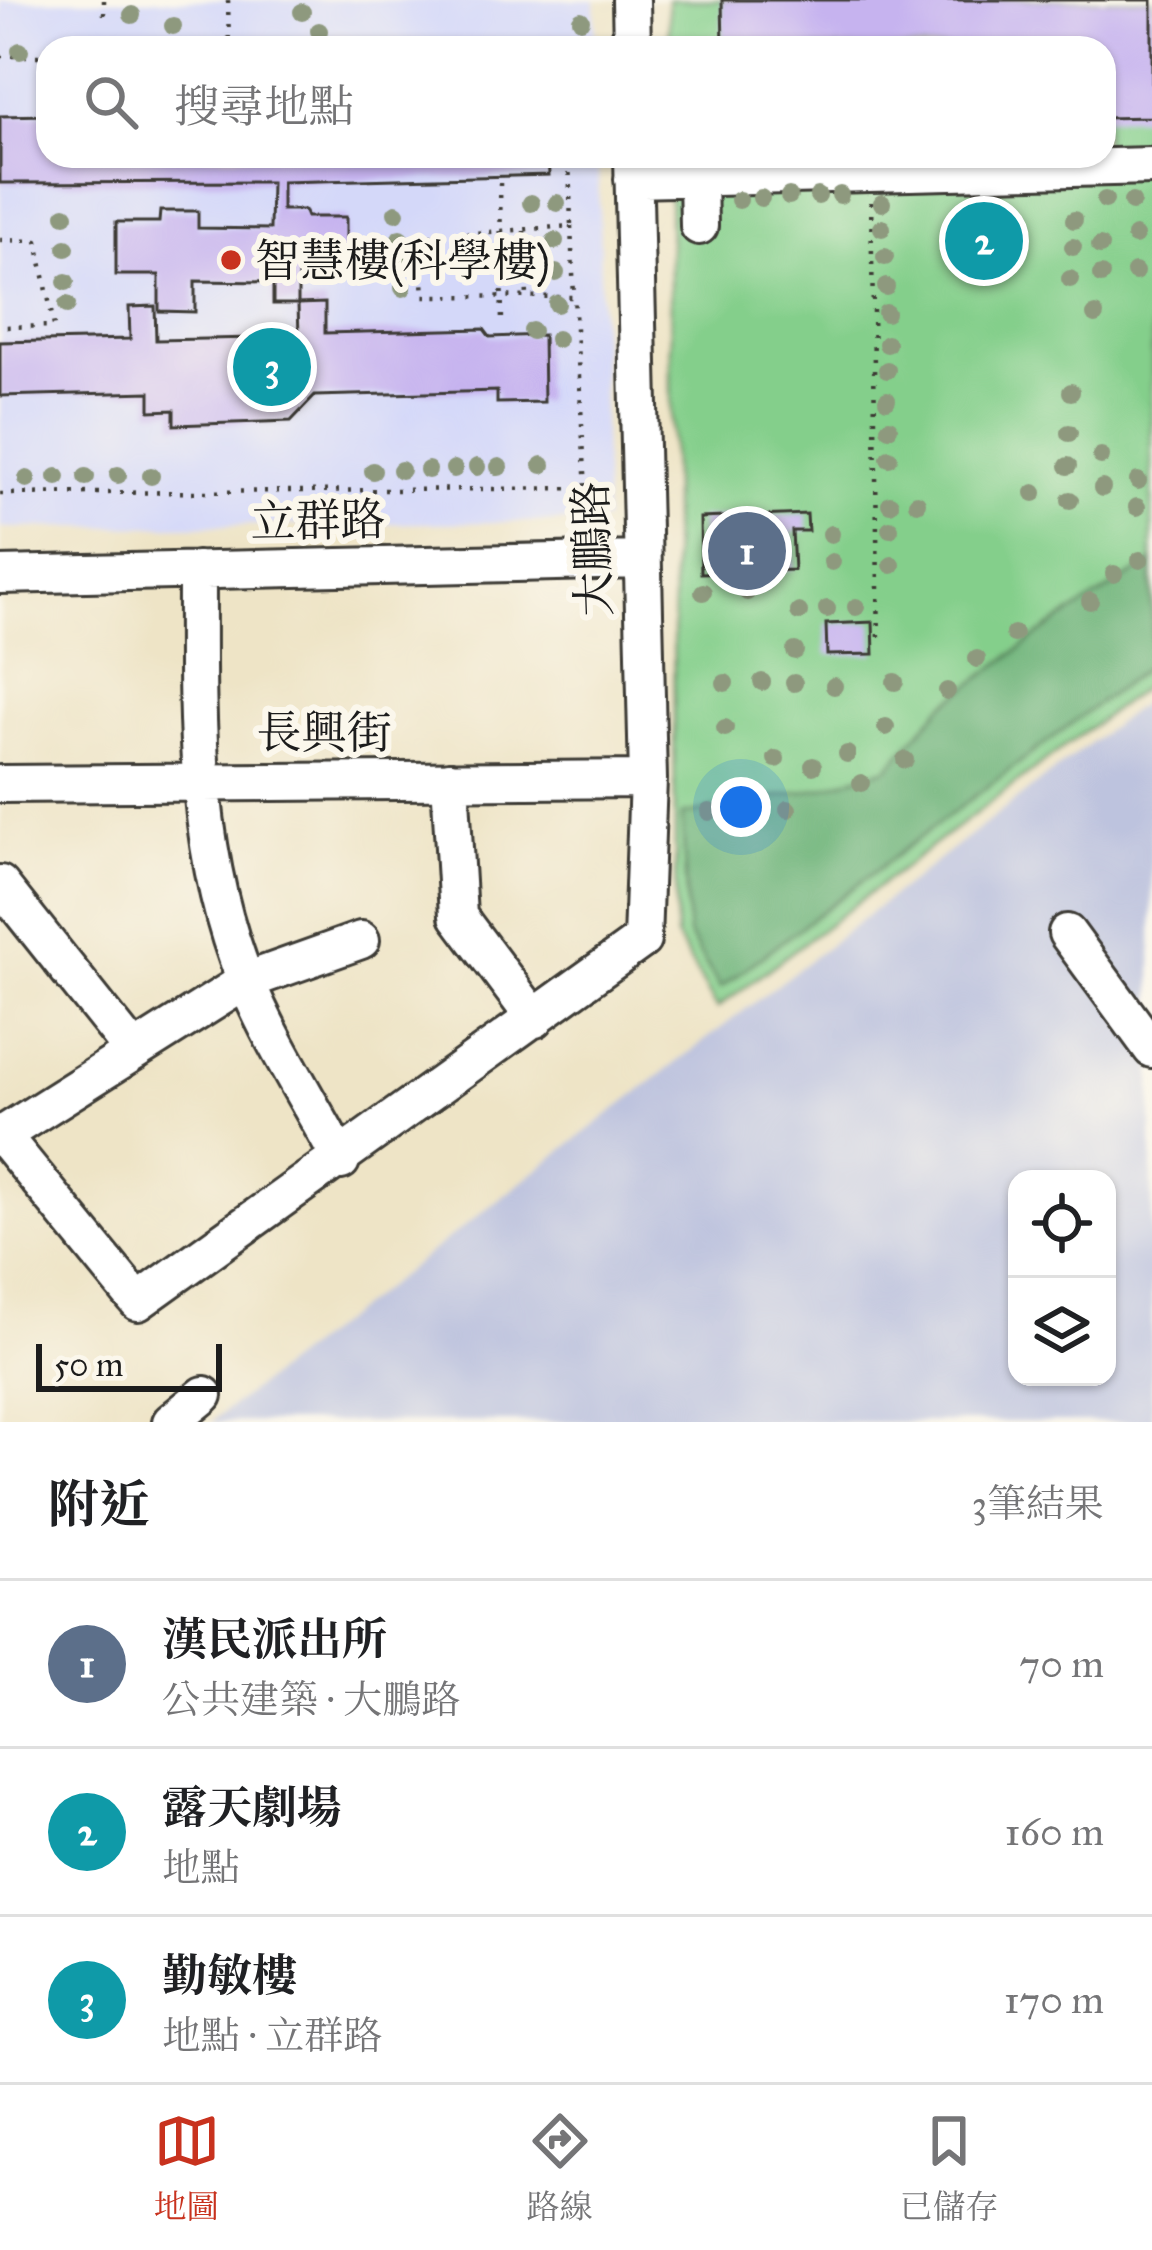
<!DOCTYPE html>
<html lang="zh-TW">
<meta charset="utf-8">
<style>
:root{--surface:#fff;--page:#f6f6f6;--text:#202124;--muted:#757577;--line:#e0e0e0;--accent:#c8321e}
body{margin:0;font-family:"IM FELL Great Primer","Noto Serif TC",serif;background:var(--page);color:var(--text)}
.controls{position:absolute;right:36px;bottom:36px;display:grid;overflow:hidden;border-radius:24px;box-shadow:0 3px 9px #0004}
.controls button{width:108px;height:108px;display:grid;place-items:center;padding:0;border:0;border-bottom:3px solid var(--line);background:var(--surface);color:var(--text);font:60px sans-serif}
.scale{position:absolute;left:36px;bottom:30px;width:186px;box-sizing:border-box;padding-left:12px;border:6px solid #1c1c1c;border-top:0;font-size:33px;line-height:42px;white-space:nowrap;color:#1c1c1c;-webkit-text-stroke:9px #fbf7ec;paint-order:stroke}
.you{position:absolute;left:741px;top:807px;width:42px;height:42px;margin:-30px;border:9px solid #fff;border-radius:50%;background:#1a73e8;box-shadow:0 0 0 18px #1a73e833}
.badge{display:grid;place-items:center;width:78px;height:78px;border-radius:50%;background:var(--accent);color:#fff;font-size:39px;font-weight:700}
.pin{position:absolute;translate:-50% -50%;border:6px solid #fff;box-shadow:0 3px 12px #0006}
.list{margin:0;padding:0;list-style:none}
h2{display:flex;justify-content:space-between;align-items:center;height:156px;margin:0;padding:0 48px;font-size:51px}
h2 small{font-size:39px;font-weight:400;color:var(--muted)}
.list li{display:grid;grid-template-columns:78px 1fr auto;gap:36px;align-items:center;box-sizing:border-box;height:168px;padding:0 48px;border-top:3px solid var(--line)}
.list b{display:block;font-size:45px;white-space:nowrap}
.list p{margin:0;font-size:39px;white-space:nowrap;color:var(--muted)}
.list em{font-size:39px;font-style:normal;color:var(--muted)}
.icon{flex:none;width:66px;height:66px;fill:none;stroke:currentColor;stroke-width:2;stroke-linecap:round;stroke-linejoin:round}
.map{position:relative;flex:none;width:1152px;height:1422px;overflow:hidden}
.search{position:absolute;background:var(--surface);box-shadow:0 3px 9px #0004;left:36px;right:36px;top:36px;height:132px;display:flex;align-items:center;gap:30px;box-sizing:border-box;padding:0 42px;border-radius:36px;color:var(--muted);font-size:45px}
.sheet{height:660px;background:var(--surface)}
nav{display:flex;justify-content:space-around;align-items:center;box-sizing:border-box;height:168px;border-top:3px solid var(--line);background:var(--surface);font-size:33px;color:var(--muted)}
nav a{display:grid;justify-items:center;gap:6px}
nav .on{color:var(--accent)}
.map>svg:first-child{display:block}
.built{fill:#d4d8f9}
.industrial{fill:#bdc3de;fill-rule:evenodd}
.green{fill:#84cf8b;stroke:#507654;stroke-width:3}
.forest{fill:#6bb277;stroke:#44674a;stroke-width:3}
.building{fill:#c6b3ef}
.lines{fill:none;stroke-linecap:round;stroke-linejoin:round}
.minor-casing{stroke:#3c3a36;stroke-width:42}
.path{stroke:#3c3a36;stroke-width:4.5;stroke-dasharray:3 9;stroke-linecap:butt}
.minor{stroke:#fff;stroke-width:36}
.path-bridge{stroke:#3c3a36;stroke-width:4.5;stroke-dasharray:3 9;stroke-linecap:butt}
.tree{fill:#8e997e}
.poi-dot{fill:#c8321e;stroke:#fbf7ec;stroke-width:4.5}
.labels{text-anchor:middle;stroke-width:12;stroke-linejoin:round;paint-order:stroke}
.poi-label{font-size:45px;fill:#1c1c1c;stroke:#fbf7ec;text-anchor:start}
.street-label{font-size:45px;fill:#1c1c1c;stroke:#fbf7ec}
</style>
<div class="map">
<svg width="1152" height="1422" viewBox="0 0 1152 1422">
<rect width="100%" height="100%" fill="#fbf7ec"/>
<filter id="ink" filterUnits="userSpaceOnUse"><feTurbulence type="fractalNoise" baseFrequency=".00833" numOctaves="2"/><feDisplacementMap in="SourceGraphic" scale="24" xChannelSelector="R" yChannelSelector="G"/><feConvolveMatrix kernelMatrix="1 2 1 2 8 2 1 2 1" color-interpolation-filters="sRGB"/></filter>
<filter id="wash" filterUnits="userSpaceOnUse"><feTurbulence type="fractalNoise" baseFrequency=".004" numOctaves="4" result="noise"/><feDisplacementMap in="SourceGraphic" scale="48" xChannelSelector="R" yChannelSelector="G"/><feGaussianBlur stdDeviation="2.7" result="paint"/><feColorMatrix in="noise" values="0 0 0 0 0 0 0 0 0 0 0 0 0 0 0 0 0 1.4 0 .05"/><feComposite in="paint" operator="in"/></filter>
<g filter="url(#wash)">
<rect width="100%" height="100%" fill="#eee4c6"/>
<path class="built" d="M0 0H595L596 48H48V156H598L605 521 0 528Z"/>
<path class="industrial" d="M1152 695V1422H211L1142 703ZM1017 1179H1107V1377H1017Z"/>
<path class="green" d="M668 0H1152V681L717 1008 676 937 669 156H1104V48H669Z"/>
<path class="forest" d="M1152 562V663L720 988 688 934 682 815 818 789 888 768 942 706 1048 628Z"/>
<g id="blocks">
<path class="building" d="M722 0H1152V117L1104 118V48H723Z
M48 115V156H548L549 175 282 182V210H304L307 217H346V272L298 273V304H273V282L195 281V312L159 311V275H116V222H159L160 211H198V228L270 229 271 182 0 183V116Z
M325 303V333L484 329 490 337 543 335 544 402 497 403V391L315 396 291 421 174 425V410L150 411V392L0 396V342L130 339 129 307 155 306 156 340 299 337 298 304Z
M807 514 808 531H792L794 570 701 573 700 518Z
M873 622 874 654 827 655 826 624Z"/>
</g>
</g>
<g filter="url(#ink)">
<use href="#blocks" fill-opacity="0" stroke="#3c3a36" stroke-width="3"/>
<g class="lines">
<g class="minor-casing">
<path id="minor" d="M631 0 632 48
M698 177 699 226
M633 179 1152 166
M197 570C197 710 192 849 246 981 271 1042 310 1102 341 1161
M0 575 639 560
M450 780 458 916 535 1019
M0 784 648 779
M0 884 133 1051
M1067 933 1152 1049
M0 1133 138 1302 642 940 648 779 633 156
M2 1135 246 981 361 940
M171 1422 204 1395"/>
</g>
<path class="path" d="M104 0V15
M228 0 229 48
M0 56H48
M871 202 879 642
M571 226 574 297
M524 231 527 297
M0 240 37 241 54 326 0 327
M0 494 586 488 574 297 424 296 420 237 571 226 569 156"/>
<use href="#minor" class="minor"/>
<path class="path-bridge" d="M500 183 502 324"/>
</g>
<g class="tree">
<circle cx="302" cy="12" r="9"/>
<circle cx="132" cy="15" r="9"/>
<circle cx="581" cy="20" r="9"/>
<circle cx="173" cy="26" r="9"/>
<circle cx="319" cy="31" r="9"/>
<circle cx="20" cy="51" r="9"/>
<circle cx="840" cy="195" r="9"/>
<circle cx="789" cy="196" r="9"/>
<circle cx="818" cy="196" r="9"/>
<circle cx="761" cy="198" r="9"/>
<circle cx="739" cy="200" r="9"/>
<circle cx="1105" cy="200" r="9"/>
<circle cx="1132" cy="202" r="9"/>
<circle cx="531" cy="203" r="9"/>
<circle cx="557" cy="203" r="9"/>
<circle cx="882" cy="203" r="9"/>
<circle cx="396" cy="213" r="9"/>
<circle cx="65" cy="215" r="9"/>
<circle cx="1074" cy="220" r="9"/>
<circle cx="882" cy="228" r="9"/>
<circle cx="1135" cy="236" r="9"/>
<circle cx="400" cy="238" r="9"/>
<circle cx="555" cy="241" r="9"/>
<circle cx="1100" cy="246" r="9"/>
<circle cx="1073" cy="247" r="9"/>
<circle cx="66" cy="248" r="9"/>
<circle cx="885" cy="257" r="9"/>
<circle cx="401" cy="260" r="9"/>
<circle cx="1135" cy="272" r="9"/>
<circle cx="556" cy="273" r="9"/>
<circle cx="1101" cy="275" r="9"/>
<circle cx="1070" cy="279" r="9"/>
<circle cx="66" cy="282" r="9"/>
<circle cx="886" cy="287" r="9"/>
<circle cx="403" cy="288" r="9"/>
<circle cx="557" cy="304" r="9"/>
<circle cx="67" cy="305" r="9"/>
<circle cx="886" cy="313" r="9"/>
<circle cx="1095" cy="315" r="9"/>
<circle cx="532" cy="331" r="9"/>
<circle cx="557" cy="339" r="9"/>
<circle cx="887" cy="344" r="9"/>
<circle cx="887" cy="370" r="9"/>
<circle cx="1071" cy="392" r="9"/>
<circle cx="887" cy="400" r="9"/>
<circle cx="889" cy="428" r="9"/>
<circle cx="1069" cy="433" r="9"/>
<circle cx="1101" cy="456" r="9"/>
<circle cx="889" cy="458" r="9"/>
<circle cx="542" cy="465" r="9"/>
<circle cx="1068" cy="466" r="9"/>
<circle cx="477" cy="467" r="9"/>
<circle cx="499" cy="467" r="9"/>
<circle cx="454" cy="469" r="9"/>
<circle cx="401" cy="470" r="9"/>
<circle cx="428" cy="470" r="9"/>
<circle cx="373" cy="471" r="9"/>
<circle cx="118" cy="475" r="9"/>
<circle cx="151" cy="476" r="9"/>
<circle cx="57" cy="477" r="9"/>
<circle cx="86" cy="477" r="9"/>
<circle cx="27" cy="479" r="9"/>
<circle cx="1138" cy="481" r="9"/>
<circle cx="1102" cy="488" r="9"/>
<circle cx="1034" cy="493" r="9"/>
<circle cx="1070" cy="500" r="9"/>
<circle cx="917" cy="503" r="9"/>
<circle cx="890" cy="504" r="9"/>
<circle cx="1137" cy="507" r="9"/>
<circle cx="890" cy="529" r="9"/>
<circle cx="831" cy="534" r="9"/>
<circle cx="1140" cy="560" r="9"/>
<circle cx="832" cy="562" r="9"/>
<circle cx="892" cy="565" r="9"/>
<circle cx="1114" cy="574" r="9"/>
<circle cx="703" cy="592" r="9"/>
<circle cx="747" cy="592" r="9"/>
<circle cx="1090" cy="601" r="9"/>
<circle cx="856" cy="607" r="9"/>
<circle cx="827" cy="609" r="9"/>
<circle cx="799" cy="612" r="9"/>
<circle cx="1014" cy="634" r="9"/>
<circle cx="795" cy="651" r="9"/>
<circle cx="977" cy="659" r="9"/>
<circle cx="762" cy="682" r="9"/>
<circle cx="895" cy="682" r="9"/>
<circle cx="725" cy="683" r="9"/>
<circle cx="794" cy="683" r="9"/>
<circle cx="834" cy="686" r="9"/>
<circle cx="947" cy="691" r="9"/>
<circle cx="886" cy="727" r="9"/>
<circle cx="725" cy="728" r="9"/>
<circle cx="847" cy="754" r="9"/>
<circle cx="776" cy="759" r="9"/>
<circle cx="905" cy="760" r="9"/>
<circle cx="813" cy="766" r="9"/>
<circle cx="861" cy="783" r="9"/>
<circle cx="745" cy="797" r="9"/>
<circle cx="788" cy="809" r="9"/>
<circle cx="709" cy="812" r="9"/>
</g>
</g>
<circle class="poi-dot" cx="231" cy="260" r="12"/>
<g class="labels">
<g class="poi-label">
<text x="255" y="276">智慧樓(科學樓)</text>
</g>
<g class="street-label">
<text transform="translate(318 520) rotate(-1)" y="16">立群路</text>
<text transform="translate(592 549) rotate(-92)" y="16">大鵬路</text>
<text x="324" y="748">長興街</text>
</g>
</g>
</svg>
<div class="controls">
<button><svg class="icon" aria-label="locate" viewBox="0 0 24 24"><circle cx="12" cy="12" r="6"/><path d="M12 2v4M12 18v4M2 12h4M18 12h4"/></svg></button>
<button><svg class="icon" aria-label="layers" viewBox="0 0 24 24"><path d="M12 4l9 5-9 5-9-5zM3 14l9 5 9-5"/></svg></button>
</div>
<div class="scale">50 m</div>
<div class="you"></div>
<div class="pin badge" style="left:747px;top:551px;background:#5c6f8a">1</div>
<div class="pin badge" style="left:984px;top:241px;background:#0f9aa8">2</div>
<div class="pin badge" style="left:272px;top:367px;background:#0f9aa8">3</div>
<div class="search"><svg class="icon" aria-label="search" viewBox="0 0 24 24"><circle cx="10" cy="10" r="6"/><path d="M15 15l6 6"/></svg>搜尋地點</div>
</div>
<section class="sheet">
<h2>附近<small>3筆結果</small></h2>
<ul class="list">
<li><span class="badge" style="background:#5c6f8a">1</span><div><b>漢民派出所</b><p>公共建築 · 大鵬路</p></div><em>70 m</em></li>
<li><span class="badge" style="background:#0f9aa8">2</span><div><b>露天劇場</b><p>地點</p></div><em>160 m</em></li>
<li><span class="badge" style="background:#0f9aa8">3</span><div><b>勤敏樓</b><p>地點 · 立群路</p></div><em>170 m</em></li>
</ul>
</section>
<nav>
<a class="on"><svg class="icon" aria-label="map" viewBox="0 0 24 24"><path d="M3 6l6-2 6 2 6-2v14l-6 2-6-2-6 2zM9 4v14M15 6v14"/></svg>地圖</a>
<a><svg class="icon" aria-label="directions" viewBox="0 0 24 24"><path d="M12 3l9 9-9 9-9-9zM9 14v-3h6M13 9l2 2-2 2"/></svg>路線</a>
<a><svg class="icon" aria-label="saved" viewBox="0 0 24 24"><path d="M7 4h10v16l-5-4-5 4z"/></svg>已儲存</a>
</nav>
